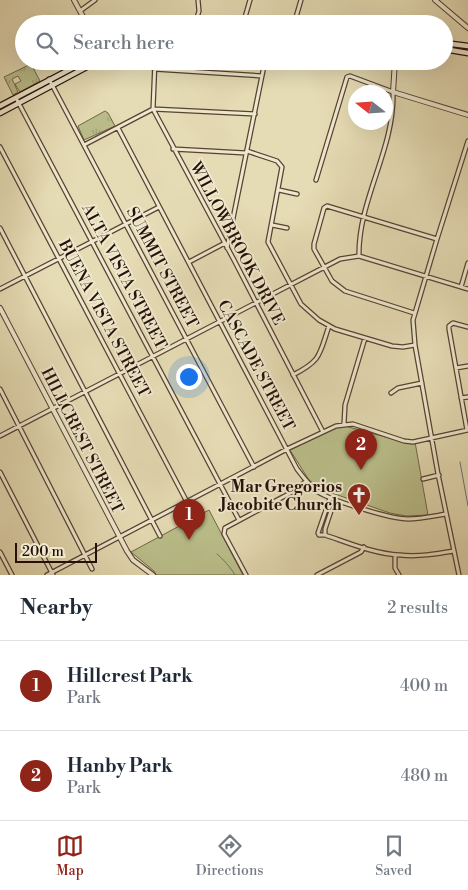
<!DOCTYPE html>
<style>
:root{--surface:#fff;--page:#f6f6f7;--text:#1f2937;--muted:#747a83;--line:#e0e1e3;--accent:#8f2418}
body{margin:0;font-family:"Libre Bodoni",serif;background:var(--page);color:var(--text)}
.compass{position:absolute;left:348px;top:85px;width:45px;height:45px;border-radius:50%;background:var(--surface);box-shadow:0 5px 20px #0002;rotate:287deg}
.scale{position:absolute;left:15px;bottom:12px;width:82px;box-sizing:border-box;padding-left:5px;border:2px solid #261007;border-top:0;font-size:14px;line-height:18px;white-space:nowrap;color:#261007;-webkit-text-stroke:4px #eee8ce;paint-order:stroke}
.you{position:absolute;left:188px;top:376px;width:18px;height:18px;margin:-12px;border:4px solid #fff;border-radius:50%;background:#1a73e8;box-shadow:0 0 0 8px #1a73e833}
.badge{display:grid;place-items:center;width:32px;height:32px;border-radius:50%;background:var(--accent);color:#fff;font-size:16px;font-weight:700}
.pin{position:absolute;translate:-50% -41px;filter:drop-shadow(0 1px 2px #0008)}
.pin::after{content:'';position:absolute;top:26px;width:18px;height:15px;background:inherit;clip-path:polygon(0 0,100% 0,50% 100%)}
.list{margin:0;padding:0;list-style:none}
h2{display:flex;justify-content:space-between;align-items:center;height:65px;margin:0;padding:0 20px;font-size:21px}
h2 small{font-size:16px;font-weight:400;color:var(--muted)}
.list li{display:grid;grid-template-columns:32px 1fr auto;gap:15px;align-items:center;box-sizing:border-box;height:90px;padding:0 20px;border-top:1px solid var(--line)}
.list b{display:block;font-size:19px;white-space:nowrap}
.list p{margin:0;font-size:16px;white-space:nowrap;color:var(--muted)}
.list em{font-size:16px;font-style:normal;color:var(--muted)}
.icon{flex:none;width:28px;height:28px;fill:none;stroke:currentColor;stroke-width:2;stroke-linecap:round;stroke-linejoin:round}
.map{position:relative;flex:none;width:468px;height:575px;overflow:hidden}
.search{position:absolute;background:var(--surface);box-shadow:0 5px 20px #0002;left:15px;right:15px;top:15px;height:55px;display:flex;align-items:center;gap:12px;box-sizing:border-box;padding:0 18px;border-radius:28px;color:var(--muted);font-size:19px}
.sheet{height:245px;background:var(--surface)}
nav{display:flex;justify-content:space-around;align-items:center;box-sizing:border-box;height:70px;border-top:1px solid var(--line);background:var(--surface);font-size:14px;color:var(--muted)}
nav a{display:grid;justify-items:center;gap:2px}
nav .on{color:var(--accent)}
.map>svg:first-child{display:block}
.grass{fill:url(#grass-tufts);stroke:#706748}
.park{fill:#babe8a;stroke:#706748}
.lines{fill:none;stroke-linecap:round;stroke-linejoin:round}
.stream{stroke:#6b7571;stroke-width:1}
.minor-casing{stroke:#564332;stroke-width:5.5}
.tertiary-casing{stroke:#564332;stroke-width:6}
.secondary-casing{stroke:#261007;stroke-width:7}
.minor{stroke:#eee8ce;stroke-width:3}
.tertiary{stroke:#eee8ce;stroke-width:4}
.secondary{stroke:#eee8ce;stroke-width:4.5}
.labels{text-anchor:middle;stroke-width:4;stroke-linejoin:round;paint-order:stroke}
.street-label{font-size:16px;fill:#261007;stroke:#eee8ce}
.poi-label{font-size:16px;font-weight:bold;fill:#261007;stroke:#eee8ce;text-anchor:end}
</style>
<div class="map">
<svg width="468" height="575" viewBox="0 0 468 575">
<defs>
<pattern id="grass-tufts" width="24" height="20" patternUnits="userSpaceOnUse" patternTransform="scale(1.25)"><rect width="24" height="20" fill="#babe8a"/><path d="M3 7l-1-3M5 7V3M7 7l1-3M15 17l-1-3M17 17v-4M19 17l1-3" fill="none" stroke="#a0a276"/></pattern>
</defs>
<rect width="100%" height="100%" fill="#e5dbb4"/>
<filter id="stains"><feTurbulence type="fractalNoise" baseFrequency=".004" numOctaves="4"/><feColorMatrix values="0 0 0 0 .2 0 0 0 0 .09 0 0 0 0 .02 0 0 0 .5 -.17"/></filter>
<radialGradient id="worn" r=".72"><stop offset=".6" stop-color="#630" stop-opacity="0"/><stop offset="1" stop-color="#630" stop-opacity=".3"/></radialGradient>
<path class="grass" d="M31 64 40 81 20 92 15 84 21 81 18 76 12 79 18 92 13 95 4 77Z
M105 111 108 113 115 126 84 140 78 126Z"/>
<path class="park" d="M345 426 404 442H415L428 515 406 516 390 513 323 490 309 480 290 450 333 428Z
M209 510 243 575H156L154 571 131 552Z"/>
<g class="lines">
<path class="stream" d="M460 462 468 506
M217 554C222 558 232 569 235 575"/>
<g class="minor-casing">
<path id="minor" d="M80 11 95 0
M195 24 199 11 198 0
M243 24 250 0
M294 24 301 0
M155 61 153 109 234 260 323 432
M154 69 262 76
M49 79 254 467
M16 98 239 520
M118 128 297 469C303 477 310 486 318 492 333 501 391 519 408 519 421 519 434 516 446 514
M84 145 153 109 255 114
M0 147 187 502
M173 149 246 153
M247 151 277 161 282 167 268 242 301 304 319 320 335 329 392 346 403 347 415 345
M316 180 347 77 350 76 393 92C395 149 358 199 359 256
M279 190 297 194
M272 225 287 228
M0 228 160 536
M227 248 265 61
M189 262 225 243
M461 287 468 263
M0 289 159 207
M414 313 345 291 332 281 314 249V244L324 208 327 206 437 239
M456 368 468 366
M293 375C322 360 319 355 329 326
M0 389 92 569
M391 393 398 388 422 383
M461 398 468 397
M344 424 345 405 365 338
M467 430 449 329V326L453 323 468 327
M0 436 340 259 359 256 468 289
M0 472 53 575
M423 479 439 475
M330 498 318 533 319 535H325C349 543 375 554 400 555 418 557 436 554 454 551
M325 535V529L335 499
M0 552 12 575
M395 555V568L399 575
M47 575 287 449 336 426 353 424 404 441 413 442 468 430
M246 575 224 534 225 528 296 490 306 481
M317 575 361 552 364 547
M459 575 438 474 415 345 413 320 437 239 468 141"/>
</g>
<g class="tertiary-casing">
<path id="tertiary" d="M74 0 87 24
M435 0 468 28
M395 61 393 92 468 115
M0 308 127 551 133 560 153 575"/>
</g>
<g class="secondary-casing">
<path id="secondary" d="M444 43 468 46
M444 49 468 53
M0 106 86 61
M0 113 98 61"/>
</g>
<use href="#minor" class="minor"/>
<use href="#tertiary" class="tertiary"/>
<use href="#secondary" class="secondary"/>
</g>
<defs>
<g id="church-pin" transform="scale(1.25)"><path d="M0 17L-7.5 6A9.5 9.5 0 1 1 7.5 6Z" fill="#8f2418" stroke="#eee8ce"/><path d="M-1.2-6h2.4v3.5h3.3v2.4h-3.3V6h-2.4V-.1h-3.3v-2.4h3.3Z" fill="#fff"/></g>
</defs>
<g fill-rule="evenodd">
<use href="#church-pin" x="359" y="495"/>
</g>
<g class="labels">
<g class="street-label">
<text transform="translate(238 243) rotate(62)" y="6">WILLOWBROOK DRIVE</text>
<text transform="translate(163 267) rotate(62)" y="6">SUMMIT STREET</text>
<text transform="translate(125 276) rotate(62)" y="6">ALTA VISTA STREET</text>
<text transform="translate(105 318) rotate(62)" y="6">BUENA VISTA STREET</text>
<text transform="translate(257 365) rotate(62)" y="6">CASCADE STREET</text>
<text transform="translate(83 440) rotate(63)" y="6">HILLCREST STREET</text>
</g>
<g class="poi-label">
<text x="342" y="492">Mar Gregorios<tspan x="342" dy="18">Jacobite Church</tspan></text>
</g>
</g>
<rect width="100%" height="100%" filter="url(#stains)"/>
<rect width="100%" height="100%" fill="url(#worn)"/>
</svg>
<svg class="compass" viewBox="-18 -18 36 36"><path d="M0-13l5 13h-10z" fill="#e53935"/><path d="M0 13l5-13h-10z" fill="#747a83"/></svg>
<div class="scale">200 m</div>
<div class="you"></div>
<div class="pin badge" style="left:189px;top:540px">1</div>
<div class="pin badge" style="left:361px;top:470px">2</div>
<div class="search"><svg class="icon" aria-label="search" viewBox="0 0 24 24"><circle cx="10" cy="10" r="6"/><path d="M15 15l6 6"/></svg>Search here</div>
</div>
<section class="sheet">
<h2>Nearby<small>2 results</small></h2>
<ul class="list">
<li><span class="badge">1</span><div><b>Hillcrest Park</b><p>Park</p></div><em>400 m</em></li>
<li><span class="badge">2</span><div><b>Hanby Park</b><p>Park</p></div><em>480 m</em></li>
</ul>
</section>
<nav>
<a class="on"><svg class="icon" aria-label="map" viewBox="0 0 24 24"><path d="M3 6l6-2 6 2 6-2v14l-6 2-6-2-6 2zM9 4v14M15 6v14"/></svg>Map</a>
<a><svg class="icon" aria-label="directions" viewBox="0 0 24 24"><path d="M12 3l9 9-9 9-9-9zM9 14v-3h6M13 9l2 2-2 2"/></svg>Directions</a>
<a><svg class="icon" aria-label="saved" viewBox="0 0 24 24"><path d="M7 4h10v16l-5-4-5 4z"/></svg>Saved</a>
</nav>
